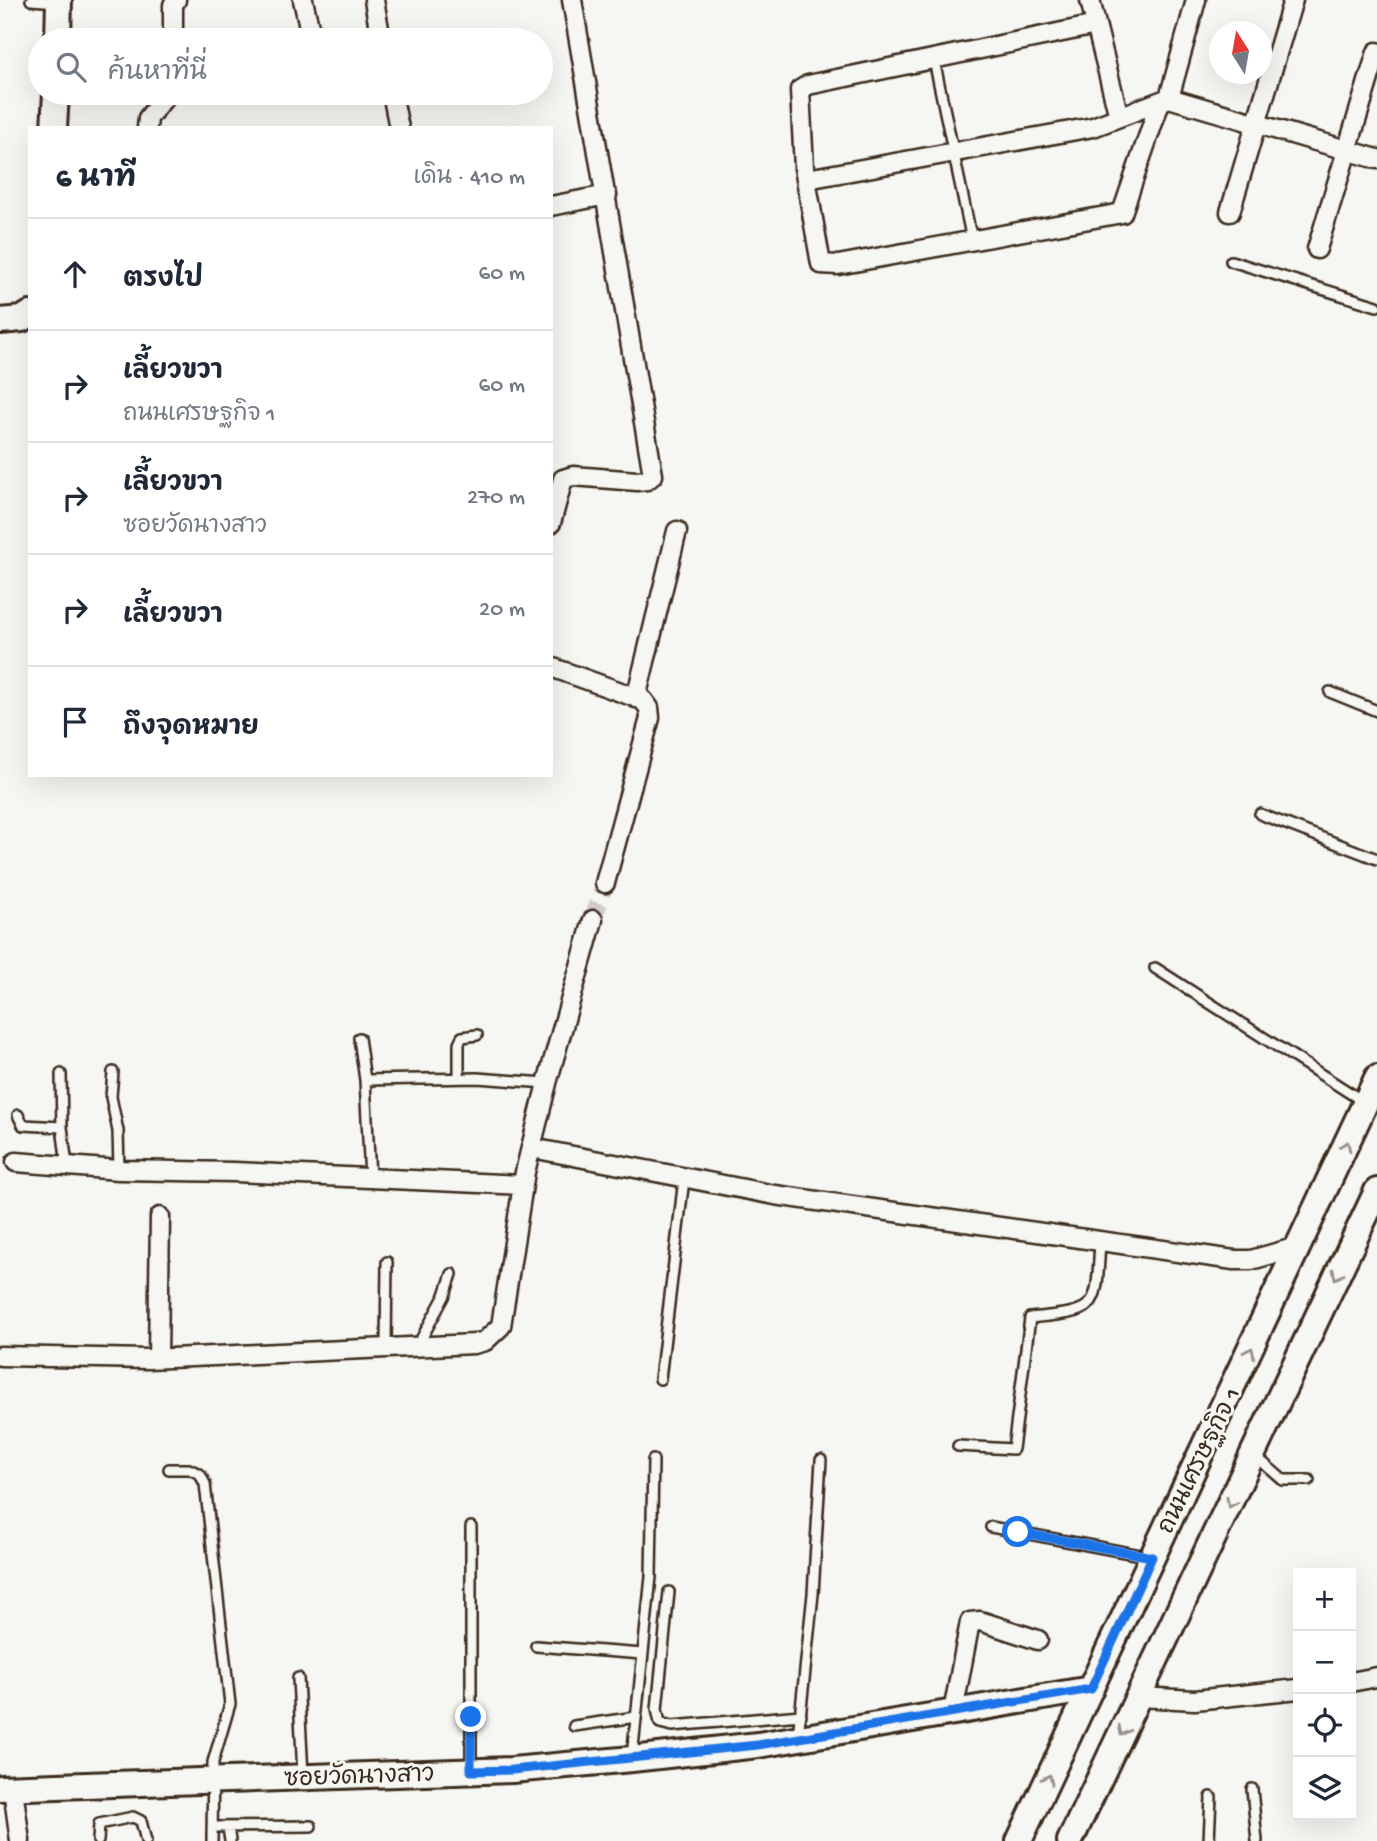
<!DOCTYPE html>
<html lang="th">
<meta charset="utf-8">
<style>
:root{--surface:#fff;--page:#f6f6f7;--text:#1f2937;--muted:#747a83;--line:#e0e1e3}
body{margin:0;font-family:"Gochi Hand","Playpen Sans Thai",sans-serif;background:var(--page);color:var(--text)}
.controls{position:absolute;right:21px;bottom:21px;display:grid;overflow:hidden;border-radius:0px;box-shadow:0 7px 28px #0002}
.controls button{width:63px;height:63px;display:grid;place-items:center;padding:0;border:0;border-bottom:2px solid var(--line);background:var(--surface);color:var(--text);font:35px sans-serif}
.compass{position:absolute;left:1209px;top:21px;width:63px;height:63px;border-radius:50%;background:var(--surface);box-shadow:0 7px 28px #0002;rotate:349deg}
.stop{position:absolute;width:21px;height:21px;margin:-16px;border:5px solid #1a73e8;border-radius:50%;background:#fff}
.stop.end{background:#1a73e8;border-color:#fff;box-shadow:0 2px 7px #0008}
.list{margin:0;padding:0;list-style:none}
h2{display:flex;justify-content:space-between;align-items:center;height:91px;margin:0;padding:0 28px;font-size:30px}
h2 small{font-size:23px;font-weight:400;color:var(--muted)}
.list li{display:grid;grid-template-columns:46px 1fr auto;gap:21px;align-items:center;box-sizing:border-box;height:112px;padding:0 28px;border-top:2px solid var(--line)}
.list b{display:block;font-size:26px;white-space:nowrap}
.list p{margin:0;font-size:23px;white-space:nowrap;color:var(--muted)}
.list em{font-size:23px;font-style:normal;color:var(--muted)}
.icon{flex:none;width:38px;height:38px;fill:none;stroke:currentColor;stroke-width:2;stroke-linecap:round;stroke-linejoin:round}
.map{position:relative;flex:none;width:1377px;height:1841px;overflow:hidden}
.search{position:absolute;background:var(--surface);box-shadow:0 7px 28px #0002;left:28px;top:28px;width:525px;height:77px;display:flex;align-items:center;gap:18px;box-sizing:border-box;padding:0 24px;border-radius:38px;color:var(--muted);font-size:26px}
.panel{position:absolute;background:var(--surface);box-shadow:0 7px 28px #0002;left:28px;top:126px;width:525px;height:651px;border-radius:0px}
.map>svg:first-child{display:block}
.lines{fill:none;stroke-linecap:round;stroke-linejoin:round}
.street-tunnel{stroke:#d1cdc8;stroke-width:18;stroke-dasharray:18 9;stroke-linecap:butt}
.lane-casing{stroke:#3b2a1e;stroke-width:14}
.street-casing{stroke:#3b2a1e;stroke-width:23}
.secondary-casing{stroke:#3b2a1e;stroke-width:30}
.lane{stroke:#f6f6f2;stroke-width:9}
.street{stroke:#f6f6f2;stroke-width:18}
.secondary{stroke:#f6f6f2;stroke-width:24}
.oneway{stroke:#989088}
.route{stroke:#1a73e8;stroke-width:9}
.labels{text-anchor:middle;stroke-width:6;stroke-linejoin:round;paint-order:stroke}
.street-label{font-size:24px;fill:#3b2a1e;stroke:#f6f6f2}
</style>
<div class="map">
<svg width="1377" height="1841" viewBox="0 0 1377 1841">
<rect width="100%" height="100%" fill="#f6f6f2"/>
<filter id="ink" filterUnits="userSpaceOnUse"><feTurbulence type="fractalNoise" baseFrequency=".0143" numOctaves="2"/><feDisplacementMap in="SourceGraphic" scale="14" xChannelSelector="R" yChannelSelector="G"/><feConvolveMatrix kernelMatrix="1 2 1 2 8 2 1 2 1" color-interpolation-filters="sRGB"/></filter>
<g filter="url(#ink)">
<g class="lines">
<path class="street-tunnel" d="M593 920 605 883"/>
<g class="lane-casing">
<path id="lane" d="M31 0 58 2
M934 60 972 240
M1231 261 1377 306
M1330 692 1377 711
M1260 814 1377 859
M1155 968 1364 1102
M359 1038 365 1080 477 1078 547 1083
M113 1072 111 1097 118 1131 119 1170
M61 1074 62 1127
M459 1078V1043L462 1037 477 1035
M365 1080 370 1178
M18 1115 23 1125 62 1127 67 1165
M418 1345 445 1295 452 1274
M386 1346 387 1262
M660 1379 684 1179
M958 1446 1013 1449 1030 1318C1101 1311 1096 1310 1100 1241
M1254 1455 1283 1480H1309
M169 1469H189L200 1474 205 1484 230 1704 213 1762 212 1841
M471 1527V1769
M991 1527 1151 1557
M669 1592 657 1709 660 1723 672 1726 801 1715
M536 1646 643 1654
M298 1678 303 1775
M574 1726 636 1717
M798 1737 813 1594 821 1460
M632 1757 651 1577 653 1460
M1252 1789 1257 1841
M213 1827 311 1826
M228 1827 230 1841
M98 1841 99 1824 133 1817 141 1821 146 1841
M1209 1841 1211 1797"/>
</g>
<g class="street-casing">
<path id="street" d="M303 0 312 40
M374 0 381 40
M1090 0 1119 117
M1096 25 808 85 800 90 804 168 821 264 838 265 1122 213 1160 102
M173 40V5L176 0
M392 93 399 128
M1169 98 1196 0
M147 128 148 118 168 93
M807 179 1093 127 1169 98 1377 159
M551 206 607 195
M1230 212 1293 0
M1317 249 1377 52
M551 523 563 479 573 476 637 481 647 480 653 475 572 0
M551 667 643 700 649 708 650 718 605 883
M636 698 677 531
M532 1148 775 1195 1234 1260H1251L1301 1246
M16 1162 119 1170 234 1172 523 1185
M0 1356 148 1359 474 1344 485 1341 501 1326 525 1172 547 1083 593 920
M158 1357 160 1217
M1351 1682 1377 1677
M1139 1697 1195 1700 1298 1689
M953 1712 970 1622 980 1621 1038 1640
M13 1789 20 1841"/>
</g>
<g class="secondary-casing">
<path id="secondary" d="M58 40 59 0
M54 128 56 93
M0 321 22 319 30 314
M0 1788 512 1770 632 1759 758 1745 1091 1689
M1019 1841 1377 1078
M1070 1841 1377 1191"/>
</g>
<use href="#lane" class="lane"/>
<use href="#street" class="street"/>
<use href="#secondary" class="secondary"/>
</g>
<defs><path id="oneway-chevron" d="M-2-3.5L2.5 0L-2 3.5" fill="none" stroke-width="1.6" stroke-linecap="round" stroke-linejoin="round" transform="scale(1.75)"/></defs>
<g class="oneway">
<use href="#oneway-chevron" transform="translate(1346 1146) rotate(-66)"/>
<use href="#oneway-chevron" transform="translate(1337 1275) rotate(115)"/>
<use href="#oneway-chevron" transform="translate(1250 1352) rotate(-64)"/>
<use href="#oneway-chevron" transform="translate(1231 1503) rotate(115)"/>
<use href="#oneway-chevron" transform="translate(1123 1731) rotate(116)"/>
<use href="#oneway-chevron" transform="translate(1048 1779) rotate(-65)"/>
</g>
</g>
<g class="lines" filter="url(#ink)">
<path class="route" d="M471 1717V1771L512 1770 758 1745 1091 1689 1152 1557 1018 1532"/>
</g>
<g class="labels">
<g class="street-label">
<text transform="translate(1198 1460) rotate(-64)" y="8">ถนนเศรษฐกิจ 1</text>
<text transform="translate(359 1775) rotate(-2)" y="8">ซอยวัดนางสาว</text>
</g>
</g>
</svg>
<div class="controls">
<button>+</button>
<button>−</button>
<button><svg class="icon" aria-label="locate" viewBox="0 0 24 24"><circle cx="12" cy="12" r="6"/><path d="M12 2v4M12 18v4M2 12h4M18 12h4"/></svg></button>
<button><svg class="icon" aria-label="layers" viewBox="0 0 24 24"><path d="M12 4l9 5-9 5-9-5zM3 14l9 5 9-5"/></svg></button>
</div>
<svg class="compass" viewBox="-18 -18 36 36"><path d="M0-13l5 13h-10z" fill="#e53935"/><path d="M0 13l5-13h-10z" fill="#747a83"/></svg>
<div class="stop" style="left:1018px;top:1532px"></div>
<div class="stop end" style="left:471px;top:1717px"></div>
<div class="search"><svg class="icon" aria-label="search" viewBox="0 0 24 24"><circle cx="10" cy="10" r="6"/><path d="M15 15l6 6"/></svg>ค้นหาที่นี่</div>
<section class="panel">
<h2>6 นาที<small>เดิน · 410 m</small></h2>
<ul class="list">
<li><svg class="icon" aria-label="ahead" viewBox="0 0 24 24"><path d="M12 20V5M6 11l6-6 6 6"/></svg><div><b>ตรงไป</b></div><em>60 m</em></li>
<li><svg class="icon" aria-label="right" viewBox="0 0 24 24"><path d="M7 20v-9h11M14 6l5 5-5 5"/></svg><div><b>เลี้ยวขวา</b><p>ถนนเศรษฐกิจ 1</p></div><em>60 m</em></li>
<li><svg class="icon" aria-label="right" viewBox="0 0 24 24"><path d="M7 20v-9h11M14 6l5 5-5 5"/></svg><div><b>เลี้ยวขวา</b><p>ซอยวัดนางสาว</p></div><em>270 m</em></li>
<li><svg class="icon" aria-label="right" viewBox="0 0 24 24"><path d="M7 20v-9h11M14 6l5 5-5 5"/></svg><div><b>เลี้ยวขวา</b></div><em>20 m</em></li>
<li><svg class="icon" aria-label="arrive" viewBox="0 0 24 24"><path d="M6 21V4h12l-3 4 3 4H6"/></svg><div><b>ถึงจุดหมาย</b></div></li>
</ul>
</section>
</div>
